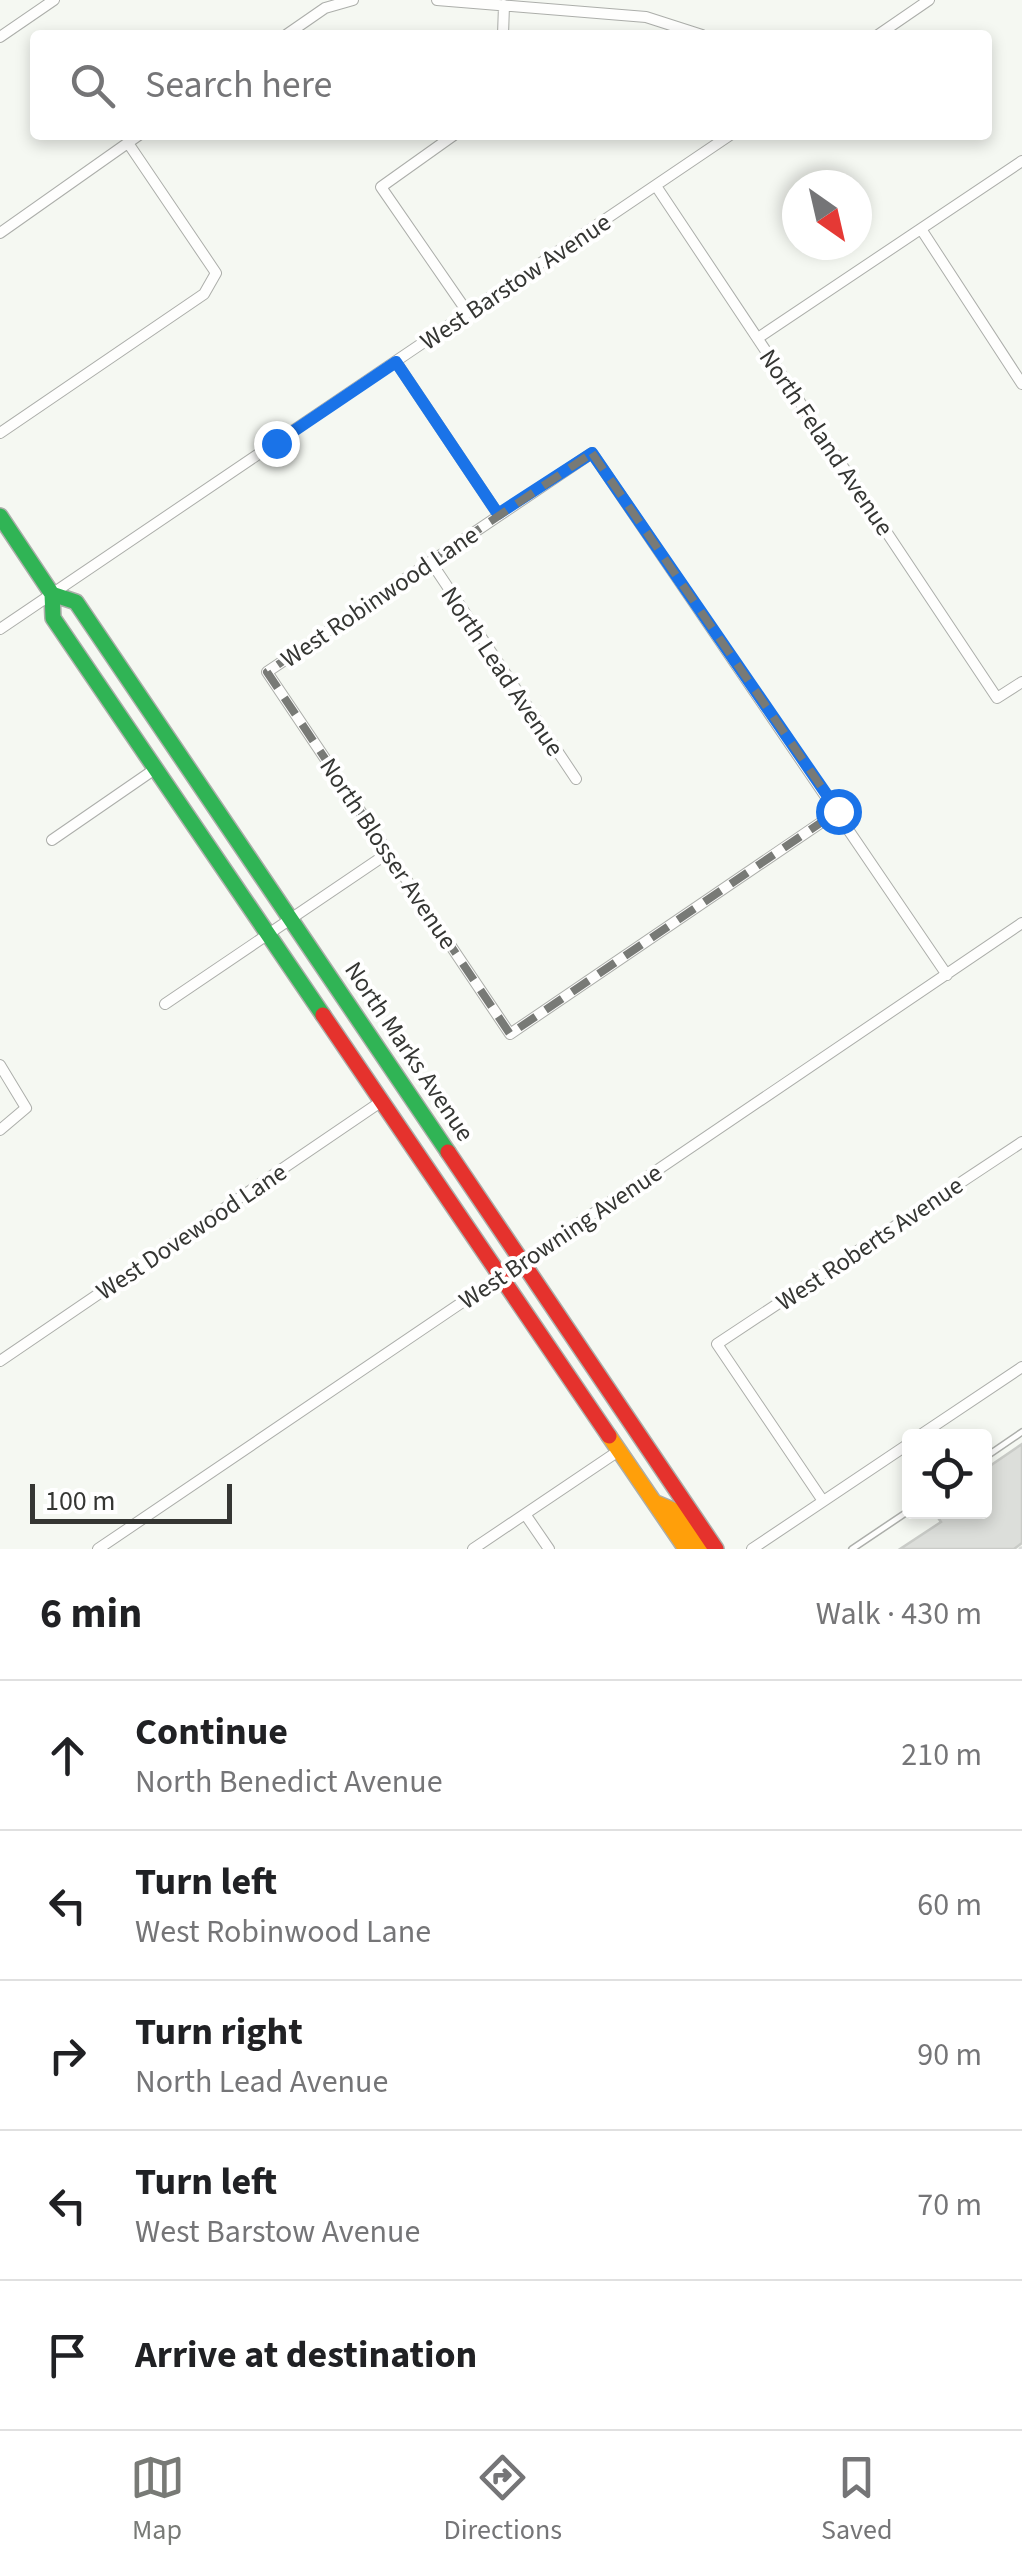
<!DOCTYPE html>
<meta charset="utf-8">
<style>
:root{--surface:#fff;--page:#f6f6f6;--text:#202124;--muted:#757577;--line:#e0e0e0;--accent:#787a76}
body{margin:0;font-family:"Source Sans 3",sans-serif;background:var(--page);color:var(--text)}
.controls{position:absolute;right:30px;bottom:30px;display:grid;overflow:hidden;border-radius:10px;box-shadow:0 5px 15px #0003}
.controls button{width:90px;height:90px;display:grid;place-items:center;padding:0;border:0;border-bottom:2px solid var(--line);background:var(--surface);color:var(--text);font:50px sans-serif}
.compass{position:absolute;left:782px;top:170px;width:90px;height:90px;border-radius:50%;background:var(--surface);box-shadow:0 5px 15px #0003;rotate:146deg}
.scale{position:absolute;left:30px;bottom:25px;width:202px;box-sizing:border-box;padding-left:10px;border:5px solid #353633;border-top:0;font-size:28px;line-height:35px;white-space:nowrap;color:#353633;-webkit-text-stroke:8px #fff;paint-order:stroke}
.stop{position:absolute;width:30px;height:30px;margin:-22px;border:8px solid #1a73e8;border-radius:50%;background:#fff}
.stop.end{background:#1a73e8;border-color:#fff;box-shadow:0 2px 10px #0008}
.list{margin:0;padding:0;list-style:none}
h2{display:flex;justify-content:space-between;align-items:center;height:130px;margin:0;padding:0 40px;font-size:42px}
h2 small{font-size:32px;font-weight:400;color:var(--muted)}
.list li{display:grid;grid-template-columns:65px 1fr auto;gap:30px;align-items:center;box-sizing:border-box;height:150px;padding:0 40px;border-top:2px solid var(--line)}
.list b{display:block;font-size:38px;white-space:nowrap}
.list p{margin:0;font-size:32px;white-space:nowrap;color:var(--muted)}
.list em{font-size:32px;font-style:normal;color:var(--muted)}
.icon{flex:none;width:55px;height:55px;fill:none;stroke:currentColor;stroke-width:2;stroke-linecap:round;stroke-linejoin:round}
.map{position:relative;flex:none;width:1022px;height:1549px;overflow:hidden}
.search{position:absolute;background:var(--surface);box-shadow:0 5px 15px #0003;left:30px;right:30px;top:30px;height:110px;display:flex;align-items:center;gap:25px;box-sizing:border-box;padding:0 35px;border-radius:10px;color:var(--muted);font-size:38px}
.sheet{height:880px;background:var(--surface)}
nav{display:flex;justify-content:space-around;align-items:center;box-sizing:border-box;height:140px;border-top:2px solid var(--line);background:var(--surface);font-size:28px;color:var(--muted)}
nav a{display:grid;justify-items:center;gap:5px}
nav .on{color:var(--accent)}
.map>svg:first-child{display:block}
.building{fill:#dcdeda;stroke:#c9cbc7;stroke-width:2.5}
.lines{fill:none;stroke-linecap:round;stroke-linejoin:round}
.lane-casing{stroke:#acaeaa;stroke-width:8}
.street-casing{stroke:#acaeaa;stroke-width:12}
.fast-casing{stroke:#acaeaa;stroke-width:18}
.slow-casing{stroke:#acaeaa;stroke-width:18}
.jam-casing{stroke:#acaeaa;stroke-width:18}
.path{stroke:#dadbd9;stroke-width:2.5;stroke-dasharray:8 5;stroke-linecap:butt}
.lane{stroke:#fefefd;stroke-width:5}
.street{stroke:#fefefd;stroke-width:10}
.fast{stroke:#30b455;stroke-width:15}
.slow{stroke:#ff9f0a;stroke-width:15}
.jam{stroke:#e5322d;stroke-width:15}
.route{stroke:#1a73e8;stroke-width:12}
.marked{fill:none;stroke:#787a76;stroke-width:8;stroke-dasharray:20 12;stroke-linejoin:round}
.labels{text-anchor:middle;stroke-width:8;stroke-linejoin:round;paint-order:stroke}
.street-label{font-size:25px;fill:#353633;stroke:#fff}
</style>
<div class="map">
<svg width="1022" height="1549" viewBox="0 0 1022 1549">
<rect width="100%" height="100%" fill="#f5f8f2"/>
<path class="building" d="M1022 1444V1543L1014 1549H900L941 1522 934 1512H984V1470Z"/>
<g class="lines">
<g class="lane-casing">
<path id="lane" d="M984 1458 1022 1432
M852 1549 910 1510"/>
</g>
<g class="street-casing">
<path id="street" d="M437 0 646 17 702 35
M286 35 325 8 353 0
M503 35 504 5
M878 35 929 0
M0 37 54 0
M454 135 381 187 468 313
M656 186 997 698 1022 682
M921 229 1022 384
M0 233 139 135
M758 338 1022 161
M396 362 498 514
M0 433 204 294 216 273 128 143
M431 562 576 779
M0 629 730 135
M838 811 510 1034 267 672 592 453 947 975
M52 840 155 769
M165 1004 388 853
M0 1065 26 1108 0 1130
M0 1361 382 1101
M919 1436 1022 1367
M823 1501 717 1344 1022 1142
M525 1514 549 1549
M98 1549 1022 923
M473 1549 620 1450
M752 1549 910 1443"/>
</g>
<g class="fast-casing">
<path id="fast" d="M0 516 52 594 53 618 323 1015
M52 594 76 602 448 1152"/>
</g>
<g class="slow-casing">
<path id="slow" d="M609 1436 686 1549
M656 1503 675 1511 701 1549"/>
</g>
<g class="jam-casing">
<path id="jam" d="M323 1015 609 1436
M448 1152 716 1549"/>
</g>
<path class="path" d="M1019 1549 1022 1547"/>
<use href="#lane" class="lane"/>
<use href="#street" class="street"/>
<use href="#fast" class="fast"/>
<use href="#slow" class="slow"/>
<use href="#jam" class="jam"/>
</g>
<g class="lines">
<path class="route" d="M276 443 396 362 498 514 592 453 838 811"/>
</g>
<path class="marked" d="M592 453 838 811 510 1034 267 672Z"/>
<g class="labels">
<g class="street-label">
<text transform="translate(515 281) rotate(-34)" y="9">West Barstow Avenue</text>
<text transform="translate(827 442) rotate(56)" y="9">North Feland Avenue</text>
<text transform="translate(379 596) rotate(-34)" y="9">West Robinwood Lane</text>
<text transform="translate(503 671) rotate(56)" y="9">North Lead Avenue</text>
<text transform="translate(389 853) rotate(56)" y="9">North Blosser Avenue</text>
<text transform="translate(410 1051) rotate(56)" y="9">North Marks Avenue</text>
<text transform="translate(191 1231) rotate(-34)" y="9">West Dovewood Lane</text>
<text transform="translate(560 1236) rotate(-34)" y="9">West Browning Avenue</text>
<text transform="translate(869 1243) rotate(-34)" y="9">West Roberts Avenue</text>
</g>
</g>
</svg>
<div class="controls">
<button><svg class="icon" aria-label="locate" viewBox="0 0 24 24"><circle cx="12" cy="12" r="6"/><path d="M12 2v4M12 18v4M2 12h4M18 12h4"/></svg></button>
</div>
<svg class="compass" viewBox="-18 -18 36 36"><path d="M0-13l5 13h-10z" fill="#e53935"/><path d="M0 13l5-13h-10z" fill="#757577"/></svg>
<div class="scale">100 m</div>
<div class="stop" style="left:838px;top:811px"></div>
<div class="stop end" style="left:276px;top:443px"></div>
<div class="search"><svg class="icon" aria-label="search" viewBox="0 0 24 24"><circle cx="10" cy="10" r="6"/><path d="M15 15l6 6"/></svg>Search here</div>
</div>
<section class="sheet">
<h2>6 min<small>Walk · 430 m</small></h2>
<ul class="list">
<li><svg class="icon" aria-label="ahead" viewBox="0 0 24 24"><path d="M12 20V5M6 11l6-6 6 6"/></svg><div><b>Continue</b><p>North Benedict Avenue</p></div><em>210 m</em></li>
<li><svg class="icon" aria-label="left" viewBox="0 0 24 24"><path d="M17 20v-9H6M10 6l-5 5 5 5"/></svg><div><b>Turn left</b><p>West Robinwood Lane</p></div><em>60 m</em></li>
<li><svg class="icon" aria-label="right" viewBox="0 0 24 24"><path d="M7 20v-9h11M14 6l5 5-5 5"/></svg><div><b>Turn right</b><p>North Lead Avenue</p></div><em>90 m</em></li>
<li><svg class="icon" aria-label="left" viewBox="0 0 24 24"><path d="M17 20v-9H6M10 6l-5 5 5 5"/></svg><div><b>Turn left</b><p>West Barstow Avenue</p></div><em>70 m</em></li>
<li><svg class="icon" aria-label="arrive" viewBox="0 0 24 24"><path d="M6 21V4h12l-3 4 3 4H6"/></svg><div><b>Arrive at destination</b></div></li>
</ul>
</section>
<nav>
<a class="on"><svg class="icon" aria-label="map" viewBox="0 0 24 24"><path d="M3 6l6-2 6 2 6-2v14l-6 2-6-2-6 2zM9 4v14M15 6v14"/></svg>Map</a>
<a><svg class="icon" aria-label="directions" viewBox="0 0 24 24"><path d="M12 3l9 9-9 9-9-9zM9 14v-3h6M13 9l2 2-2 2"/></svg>Directions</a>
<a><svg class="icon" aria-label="saved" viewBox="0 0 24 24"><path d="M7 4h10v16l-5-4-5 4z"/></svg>Saved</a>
</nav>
